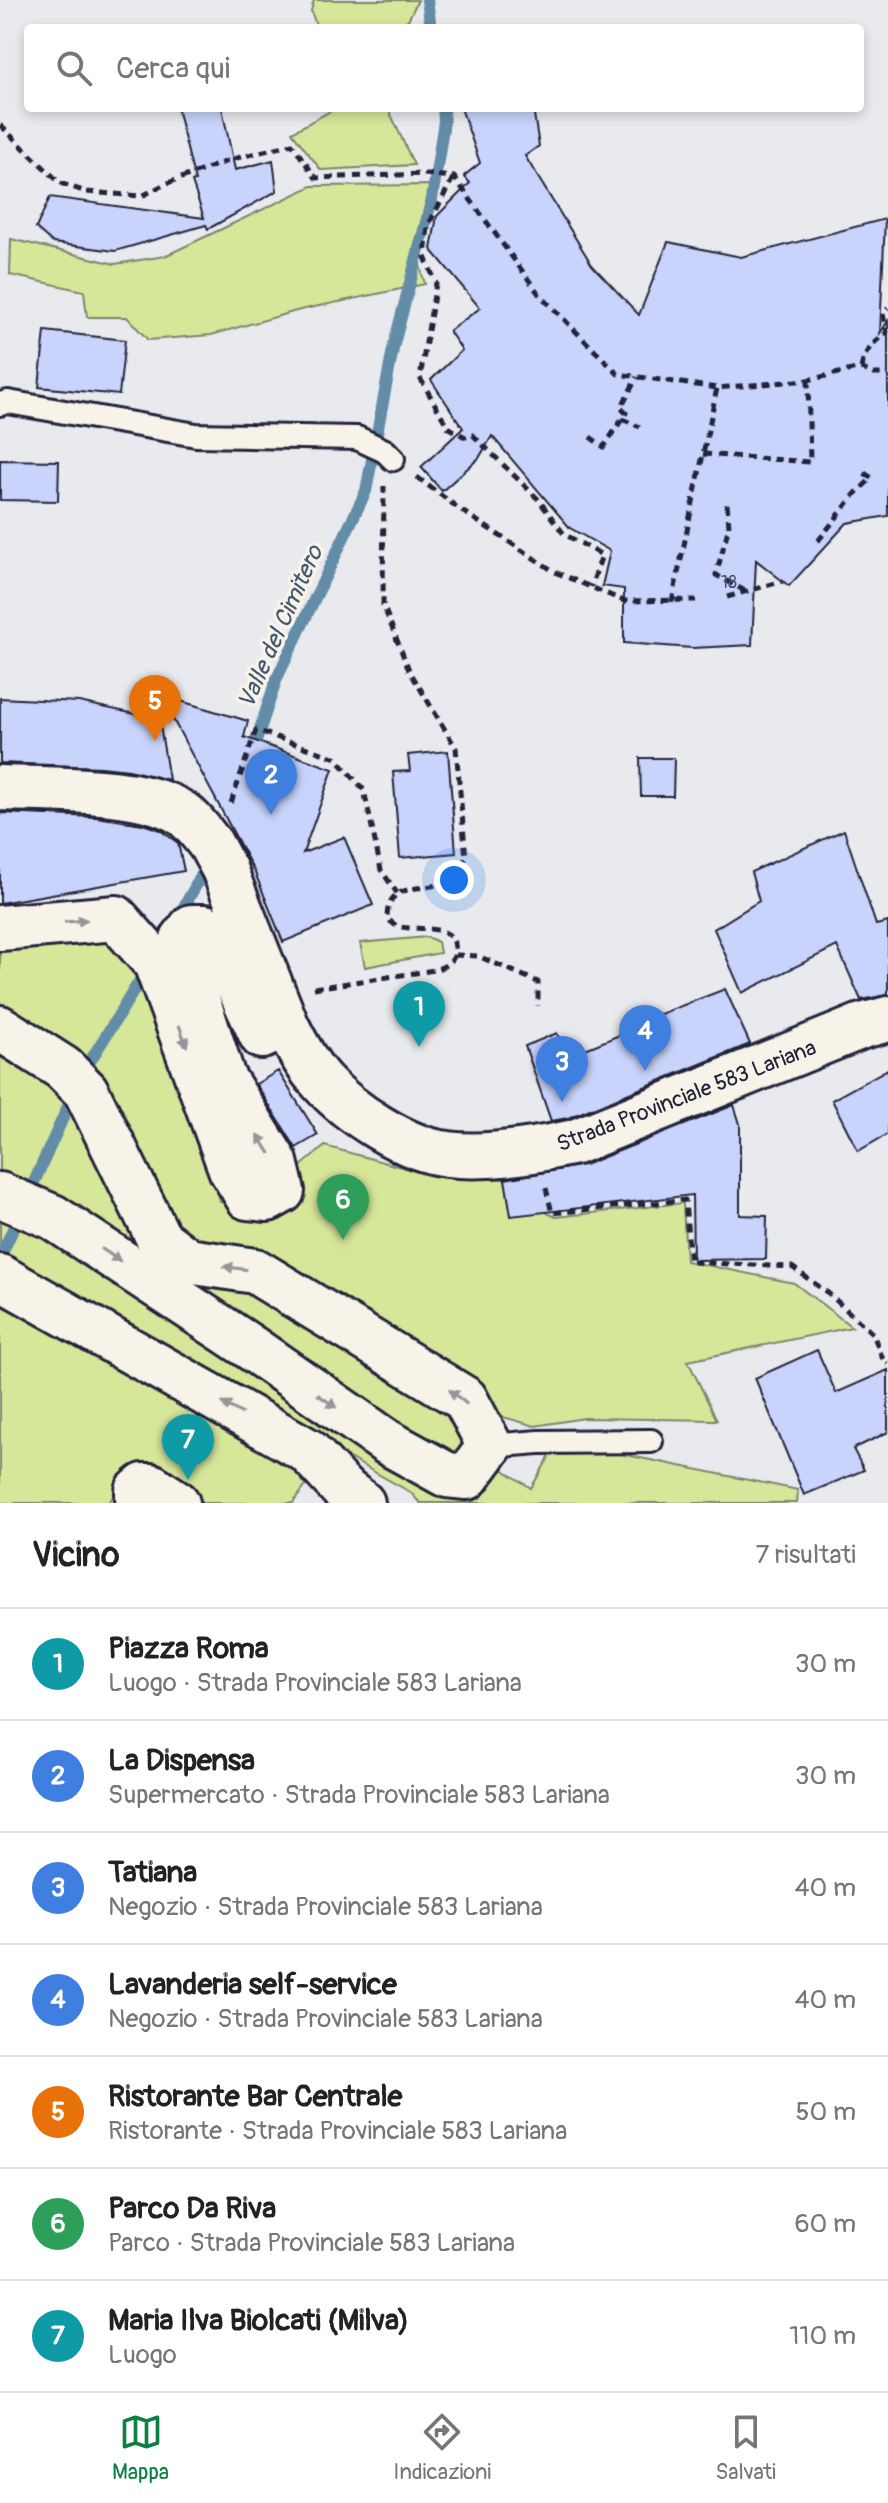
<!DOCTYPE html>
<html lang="it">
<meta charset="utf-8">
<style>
:root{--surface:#fff;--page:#f6f6f6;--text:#222;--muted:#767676;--line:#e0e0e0;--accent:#0b8043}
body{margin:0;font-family:Pangolin,sans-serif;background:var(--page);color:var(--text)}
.you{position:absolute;left:454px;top:880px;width:28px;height:28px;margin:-20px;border:6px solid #fff;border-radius:50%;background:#1a73e8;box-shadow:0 0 0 12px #1a73e833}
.badge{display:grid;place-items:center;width:52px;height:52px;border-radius:50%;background:var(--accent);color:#fff;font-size:26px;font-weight:700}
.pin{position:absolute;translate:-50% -66px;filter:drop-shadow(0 2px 4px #0008)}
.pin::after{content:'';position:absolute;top:42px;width:28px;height:24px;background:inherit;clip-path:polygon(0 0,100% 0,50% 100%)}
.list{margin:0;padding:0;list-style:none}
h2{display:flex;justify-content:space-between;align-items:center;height:104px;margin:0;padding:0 32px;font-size:34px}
h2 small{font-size:26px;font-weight:400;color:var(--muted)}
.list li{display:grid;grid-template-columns:52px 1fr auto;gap:24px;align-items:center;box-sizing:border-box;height:112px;padding:0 32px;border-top:2px solid var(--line)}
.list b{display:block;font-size:30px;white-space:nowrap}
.list p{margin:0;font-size:26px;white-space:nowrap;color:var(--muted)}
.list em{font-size:26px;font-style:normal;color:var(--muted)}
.icon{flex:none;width:44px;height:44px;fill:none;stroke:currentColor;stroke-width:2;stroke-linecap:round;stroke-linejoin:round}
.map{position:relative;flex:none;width:888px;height:1503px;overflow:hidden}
.search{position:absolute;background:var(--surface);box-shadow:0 4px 12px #0003;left:24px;right:24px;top:24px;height:88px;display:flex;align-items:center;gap:20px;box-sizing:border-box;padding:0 28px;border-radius:8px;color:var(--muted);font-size:30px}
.sheet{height:888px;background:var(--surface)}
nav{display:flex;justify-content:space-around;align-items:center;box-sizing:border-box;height:112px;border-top:2px solid var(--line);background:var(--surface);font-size:22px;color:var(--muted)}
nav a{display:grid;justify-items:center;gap:4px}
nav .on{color:var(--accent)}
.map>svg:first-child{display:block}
.green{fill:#d6e79a;stroke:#7c846a;stroke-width:2}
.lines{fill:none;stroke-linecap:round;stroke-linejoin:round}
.stream{stroke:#638ca8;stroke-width:12}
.building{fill:#c8d4fb;stroke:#22223b;stroke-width:2}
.lane-casing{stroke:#22223b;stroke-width:28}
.street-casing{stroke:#22223b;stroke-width:50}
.secondary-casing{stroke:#22223b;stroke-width:50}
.path{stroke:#22223b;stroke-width:5;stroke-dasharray:8 6;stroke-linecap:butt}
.lane{stroke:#f7f3e8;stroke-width:22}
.street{stroke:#f7f3e8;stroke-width:44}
.secondary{stroke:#f7f3e8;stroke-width:44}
.secondary-bridge-casing{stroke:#22223b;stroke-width:50;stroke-linecap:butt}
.secondary-bridge{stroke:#f7f3e8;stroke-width:44}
.oneway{fill:#97959a}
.labels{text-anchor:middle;stroke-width:7;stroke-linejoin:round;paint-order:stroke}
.number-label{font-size:18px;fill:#4c4e6b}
.street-label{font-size:22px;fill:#22223b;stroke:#f7f3e8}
.water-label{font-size:24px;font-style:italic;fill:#425771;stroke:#f7f3e8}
</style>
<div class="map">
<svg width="888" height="1503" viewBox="0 0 888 1503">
<rect width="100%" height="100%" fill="#e9eaee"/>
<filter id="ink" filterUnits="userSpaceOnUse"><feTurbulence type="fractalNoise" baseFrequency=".0125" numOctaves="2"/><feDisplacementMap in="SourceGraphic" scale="16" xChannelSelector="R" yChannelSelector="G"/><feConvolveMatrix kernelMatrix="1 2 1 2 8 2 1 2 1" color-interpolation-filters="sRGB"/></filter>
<g filter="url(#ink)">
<path class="green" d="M314 0H418L408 20 393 28H317L311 11Z
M336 108H388L414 165 321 170 292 132Z
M439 185C422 222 411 243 425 284L300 310 211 335 148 340 127 317H87L84 291 10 275 11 239 115 264 165 256 312 186Z
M427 937 438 942 440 953 365 967 360 943Z
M104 941 131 958 212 1157 220 1202 260 1214 288 1172 300 1167 325 1146 437 1177 505 1179 545 1212 556 1217 683 1203 686 1261 794 1283 852 1327 688 1361 717 1420 584 1418 535 1426 482 1411 490 1461 531 1488 551 1454 616 1453 798 1490 797 1503H420L410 1492 0 1263V944Z
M0 1296 314 1475 293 1503H201L146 1467 129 1470 109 1503H0Z"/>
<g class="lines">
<path class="stream" d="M427 0 431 28
M251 756 277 678 366 491 394 344 432 199 444 121 443 108
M177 919 209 862
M81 1076 147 969
M0 1258 74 1093"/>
</g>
<path class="building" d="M177 108H222L235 170 273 160 277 191 208 229 206 225 115 251 53 243 36 228 50 197 204 218 192 182 195 181Z
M461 108H533L539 146 525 156 592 265 639 315 668 242 741 257 885 219 880 333 888 321V516L847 523 789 586 756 560 752 645 692 648 624 643V589L602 586 610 551 570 528 492 436 479 458 442 491 421 467 463 428 431 380 462 350 449 331 480 308 431 249 437 216 470 183 464 176 480 163Z
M45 331 125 340 119 395 39 387Z
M0 460 59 461 58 501 0 500Z
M160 695 248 721 244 737 333 769 303 853 344 837 373 905 283 942 255 873Z
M0 698 79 702 159 719 169 780 129 770 101 767 0 763Z
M448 751 456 853 400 858 393 772 410 771 408 755Z
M640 758H674L673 796H641Z
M0 813 96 817 143 824 160 830 178 843 184 871 0 903Z
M844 830 876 925 888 922V995L861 1000 837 946 742 993 714 929 759 901 751 872Z
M725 989 750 1044 568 1118 551 1121 525 1046 557 1033 566 1057 644 1025 642 1021Z
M888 1069V1134L858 1151 832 1100Z
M278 1071 318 1135 296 1148 256 1084Z
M734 1105 740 1124V1215L767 1216 766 1259 693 1260 692 1195 511 1216 505 1179 584 1165Z
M817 1350 836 1393 888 1370V1432L853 1449 864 1470 804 1495 755 1378Z"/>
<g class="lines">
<g class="lane-casing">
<path id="lane" d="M0 404 8 402 196 435 357 438 385 451 393 459
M490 1446 539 1442 651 1441"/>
</g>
<g class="street-casing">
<path id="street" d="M0 928 116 918 156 963 231 1169 248 1197 268 1199 282 1191 275 1162 223 1078 182 954 183 939 192 927H204L215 935 262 1036 286 1025
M0 1028 63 1068 86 1091 159 1239 188 1261 255 1271 465 1399 490 1446 467 1477 447 1475 387 1442 250 1347 53 1217 0 1195
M0 1277 308 1451 342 1488 362 1503
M143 1503 138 1499V1491L144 1486H151L177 1503"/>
</g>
<g class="secondary-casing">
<path id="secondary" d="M0 788C49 790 150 786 187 817 196 825 204 836 211 845
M224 869 286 1025C296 1045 307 1066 322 1082 349 1112 406 1150 448 1154 486 1159 538 1150 575 1142L862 1026 888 1019"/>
</g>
<path class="path" d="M0 125 60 183 86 192 142 196 165 184 233 159 292 144 316 178 423 174 454 177 539 294 618 374 717 388 808 380 861 368 873 374H888
M453 178 428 226 425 257 436 283 420 378 448 427 465 437 473 435 538 499 564 534 602 555 591 587
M861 368C865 350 873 343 887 332L883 314 888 308
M622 419 640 427
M590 437 604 447 626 413 621 408 637 377
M703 454 810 462 808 380
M417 477 462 511 555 572 624 601 696 600
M727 504 729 526 716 575 747 592
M818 541 856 493 872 478 860 470
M727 597 783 581
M672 602 717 388
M231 803 256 730 336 758 364 790 381 870 397 893
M455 955 478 956 538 982V1006
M314 988 435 970C445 966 456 962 455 949 455 921 414 932 397 926 393 924 390 921 387 918 387 877 429 895 450 879 456 874 461 864 466 858L456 748 409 670 383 605 384 486
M546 1188 552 1213 685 1200 690 1262 792 1267 828 1293 873 1334 884 1362 888 1364"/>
<use href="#lane" class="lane"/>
<use href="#street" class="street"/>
<use href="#secondary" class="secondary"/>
<g class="secondary-bridge-casing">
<path id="secondary-bridge" d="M211 845 224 869"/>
</g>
<use href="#secondary-bridge" class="secondary-bridge"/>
</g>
<defs><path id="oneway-solid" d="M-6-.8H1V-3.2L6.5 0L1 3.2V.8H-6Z" transform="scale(2)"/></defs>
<g class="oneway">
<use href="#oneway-solid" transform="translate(76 921) rotate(-5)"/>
<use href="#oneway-solid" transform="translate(183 1036) rotate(70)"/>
<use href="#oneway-solid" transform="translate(264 1144) rotate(-122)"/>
<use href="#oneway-solid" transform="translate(111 1255) rotate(34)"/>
<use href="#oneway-solid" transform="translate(235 1268) rotate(-172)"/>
<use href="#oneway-solid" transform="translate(458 1397) rotate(-141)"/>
<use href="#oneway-solid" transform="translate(327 1401) rotate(35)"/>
<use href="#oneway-solid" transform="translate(232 1408) rotate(-151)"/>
</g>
</g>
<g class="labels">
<g class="number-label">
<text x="729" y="588">18</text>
</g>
<g class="street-label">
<text transform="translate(686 1095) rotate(-21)" y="8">Strada Provinciale 583 Lariana</text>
</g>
<g class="water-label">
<text transform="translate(280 627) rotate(-66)" y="8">Valle del Cimitero</text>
</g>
</g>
</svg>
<div class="you"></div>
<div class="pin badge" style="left:419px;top:1047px;background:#0f9aa8">1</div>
<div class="pin badge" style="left:271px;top:815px;background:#3f7fe0">2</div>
<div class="pin badge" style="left:562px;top:1102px;background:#3f7fe0">3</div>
<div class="pin badge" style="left:645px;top:1071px;background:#3f7fe0">4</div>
<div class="pin badge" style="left:155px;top:741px;background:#e8710a">5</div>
<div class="pin badge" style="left:343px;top:1240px;background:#2e9e5b">6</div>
<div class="pin badge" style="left:188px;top:1480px;background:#0f9aa8">7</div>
<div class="search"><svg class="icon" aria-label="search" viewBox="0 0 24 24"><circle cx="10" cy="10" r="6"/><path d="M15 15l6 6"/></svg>Cerca qui</div>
</div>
<section class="sheet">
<h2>Vicino<small>7 risultati</small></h2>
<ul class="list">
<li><span class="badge" style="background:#0f9aa8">1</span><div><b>Piazza Roma</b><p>Luogo · Strada Provinciale 583 Lariana</p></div><em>30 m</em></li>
<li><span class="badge" style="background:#3f7fe0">2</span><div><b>La Dispensa</b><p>Supermercato · Strada Provinciale 583 Lariana</p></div><em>30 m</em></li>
<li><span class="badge" style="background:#3f7fe0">3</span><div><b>Tatiana</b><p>Negozio · Strada Provinciale 583 Lariana</p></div><em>40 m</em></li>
<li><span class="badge" style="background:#3f7fe0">4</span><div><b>Lavanderia self-service</b><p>Negozio · Strada Provinciale 583 Lariana</p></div><em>40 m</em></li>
<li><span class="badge" style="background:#e8710a">5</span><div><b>Ristorante Bar Centrale</b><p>Ristorante · Strada Provinciale 583 Lariana</p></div><em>50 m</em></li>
<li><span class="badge" style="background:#2e9e5b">6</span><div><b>Parco Da Riva</b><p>Parco · Strada Provinciale 583 Lariana</p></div><em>60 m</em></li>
<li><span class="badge" style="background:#0f9aa8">7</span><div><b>Maria Ilva Biolcati (Milva)</b><p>Luogo</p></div><em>110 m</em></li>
</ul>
</section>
<nav>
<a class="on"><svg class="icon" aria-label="map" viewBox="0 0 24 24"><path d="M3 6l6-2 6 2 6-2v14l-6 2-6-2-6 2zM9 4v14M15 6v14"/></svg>Mappa</a>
<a><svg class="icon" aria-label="directions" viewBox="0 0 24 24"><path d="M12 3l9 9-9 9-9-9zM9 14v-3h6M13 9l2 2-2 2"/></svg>Indicazioni</a>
<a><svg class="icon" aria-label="saved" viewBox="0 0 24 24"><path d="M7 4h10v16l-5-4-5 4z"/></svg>Salvati</a>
</nav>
